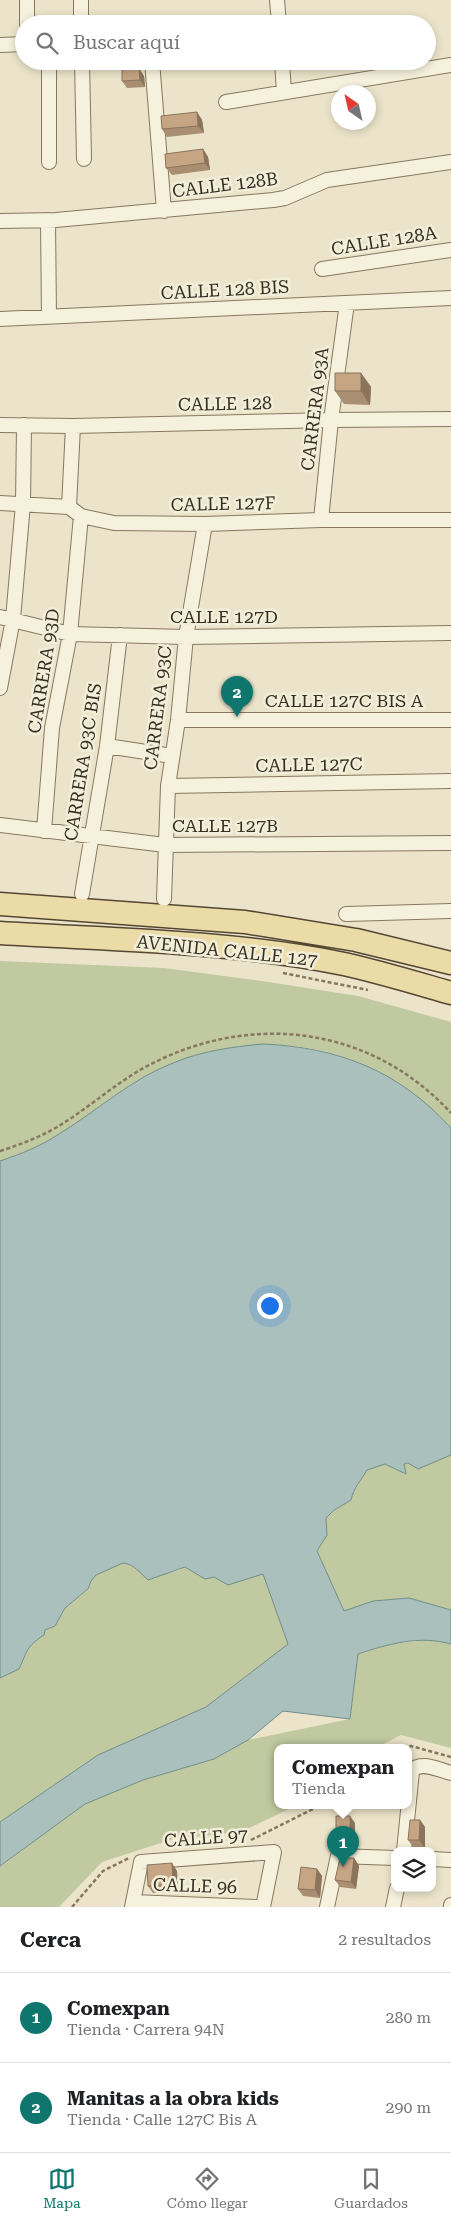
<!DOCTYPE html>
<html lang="es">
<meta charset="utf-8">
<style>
:root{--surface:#fff;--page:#f2f2f2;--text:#202124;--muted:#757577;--line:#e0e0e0;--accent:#0f766e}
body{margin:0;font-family:"Roboto Serif",serif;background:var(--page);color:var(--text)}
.controls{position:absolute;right:15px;bottom:15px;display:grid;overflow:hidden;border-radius:10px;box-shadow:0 2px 8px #0003}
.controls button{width:45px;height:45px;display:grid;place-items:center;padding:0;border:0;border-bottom:1px solid var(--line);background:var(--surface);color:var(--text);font:25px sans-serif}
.compass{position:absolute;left:331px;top:85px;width:45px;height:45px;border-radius:50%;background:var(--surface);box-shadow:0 2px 8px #0003;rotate:326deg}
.you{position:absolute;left:269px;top:1305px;width:18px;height:18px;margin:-12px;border:4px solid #fff;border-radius:50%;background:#1a73e8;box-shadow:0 0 0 8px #1a73e833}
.badge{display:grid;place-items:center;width:32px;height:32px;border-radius:50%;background:var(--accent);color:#fff;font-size:16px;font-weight:700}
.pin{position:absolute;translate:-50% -41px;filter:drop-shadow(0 1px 2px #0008)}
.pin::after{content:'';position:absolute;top:26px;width:18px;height:15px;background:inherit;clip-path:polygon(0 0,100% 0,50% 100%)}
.popup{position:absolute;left:274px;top:1744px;width:138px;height:65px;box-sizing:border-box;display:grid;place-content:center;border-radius:10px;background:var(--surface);filter:drop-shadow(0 1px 4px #0005);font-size:16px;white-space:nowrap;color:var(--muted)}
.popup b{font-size:19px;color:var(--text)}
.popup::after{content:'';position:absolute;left:50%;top:100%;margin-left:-10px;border:10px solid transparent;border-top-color:var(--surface)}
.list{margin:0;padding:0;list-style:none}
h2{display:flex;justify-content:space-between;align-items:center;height:65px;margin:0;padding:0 20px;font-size:21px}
h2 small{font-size:16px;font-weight:400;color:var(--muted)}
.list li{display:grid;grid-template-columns:32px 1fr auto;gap:15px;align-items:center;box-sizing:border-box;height:90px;padding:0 20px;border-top:1px solid var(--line)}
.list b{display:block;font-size:19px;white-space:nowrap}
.list p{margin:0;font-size:16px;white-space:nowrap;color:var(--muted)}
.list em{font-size:16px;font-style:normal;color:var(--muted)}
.icon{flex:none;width:28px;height:28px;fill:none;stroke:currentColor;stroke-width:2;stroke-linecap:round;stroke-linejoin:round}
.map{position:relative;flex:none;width:451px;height:1907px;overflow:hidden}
.search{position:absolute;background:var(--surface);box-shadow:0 2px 8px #0003;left:15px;right:15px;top:15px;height:55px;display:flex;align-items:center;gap:12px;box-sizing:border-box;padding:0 18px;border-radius:28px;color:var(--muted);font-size:19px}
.sheet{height:245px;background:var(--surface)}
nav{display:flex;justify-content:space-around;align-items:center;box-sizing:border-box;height:70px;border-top:1px solid var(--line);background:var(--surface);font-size:14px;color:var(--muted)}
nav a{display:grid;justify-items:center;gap:2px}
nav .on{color:var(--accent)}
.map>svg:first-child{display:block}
.green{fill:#c0c99f}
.water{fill:#aac0bc;stroke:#718e8a}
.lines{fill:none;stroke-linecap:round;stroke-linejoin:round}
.street-casing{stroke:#867860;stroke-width:16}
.primary-casing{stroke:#554633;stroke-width:25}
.path{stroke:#867860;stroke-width:2.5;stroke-dasharray:4 2.5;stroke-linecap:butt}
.street{stroke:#f6f1dd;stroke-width:14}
.primary{stroke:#eadba7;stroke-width:22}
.wall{fill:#a98e72}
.shaded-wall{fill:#8a745c}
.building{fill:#c5a584;stroke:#8a745c}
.labels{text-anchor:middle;stroke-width:5;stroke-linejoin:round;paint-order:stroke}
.street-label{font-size:18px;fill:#382f22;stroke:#f3eed9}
</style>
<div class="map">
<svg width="451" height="1907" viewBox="0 0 451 1907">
<rect width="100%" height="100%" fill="#ebe4ca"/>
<path class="green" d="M0 961 164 968 262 981 358 996 451 1022V1128C366 1036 246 1020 137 1081 110 1097 86 1118 59 1135 41 1146 20 1154 0 1161Z
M451 1455V1610L409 1598 373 1601 344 1612 317 1551 327 1535 326 1518 328 1515 351 1500C355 1486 360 1482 367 1470L385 1464 405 1474 404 1464 432 1462Z
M122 1563C129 1563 134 1569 141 1571 155 1574 173 1575 185 1567L205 1579 214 1577 225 1583 235 1582 263 1574 288 1644 206 1707 98 1755 0 1822V1678L19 1669C29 1649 23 1649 44 1635L45 1630 55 1626 65 1608 88 1590 91 1581 96 1575Z
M435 1639 451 1644V1748L401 1735 376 1748H278V1806H295L241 1832 173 1839 102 1862 59 1907H0V1866L85 1804 143 1780 214 1759 248 1740 350 1719 358 1654 391 1644Z"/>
<path class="water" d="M262 1044C339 1047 399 1071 451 1128V1455L418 1469 408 1463 404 1464 406 1474 385 1464 367 1470C360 1482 354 1487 351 1500L333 1511 326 1518 327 1535 317 1551 344 1611 373 1601 409 1598 451 1610V1644C420 1635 388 1644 358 1654L350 1719 283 1711 248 1740 214 1759 143 1780 85 1804 0 1866V1822L98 1755 206 1707 288 1644 263 1574 228 1585 214 1577 205 1579 185 1567 148 1580C140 1573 134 1564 123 1563L96 1575 91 1581 88 1589 65 1608 55 1626 45 1630 44 1635C25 1648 28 1650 19 1669L0 1678V1161C21 1154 41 1146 59 1134 97 1111 131 1079 173 1063 201 1051 232 1047 262 1044Z"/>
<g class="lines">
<g class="street-casing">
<path id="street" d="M27 0V24
M81 0V24
M277 0 279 24
M0 45 24 44
M82 61 84 159
M152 61 164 211
M282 61 284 92
M226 102 451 65
M49 162V61
M48 220 49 317
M0 221 56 220 273 200 285 198 327 180 451 162
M322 269 451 250
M0 319 451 298
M0 425 73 426 331 420 451 419
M0 503 69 507 81 516 114 523 205 524 321 520H451
M69 507 73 426
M321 520 331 420 347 303
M0 617 70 634 186 637 451 633
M0 688 13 619 23 504 24 425
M178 720H451
M107 746 172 756
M168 786 451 781
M0 825 165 845 451 843
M44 831 52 728 70 634 81 516
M82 894 107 746 120 635
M164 899 168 786 178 720 186 637 205 524
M346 914 451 911
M404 1851 412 1771C420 1760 439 1770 451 1773
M432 1859 451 1860
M133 1902 256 1907
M132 1907 141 1862 274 1852 263 1907
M327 1907 338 1856 395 1858
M393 1907 397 1888
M451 1907V1905"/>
</g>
<g class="primary-casing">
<path id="primary" d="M0 904 245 922 356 940 451 963
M0 933C114 940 232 941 344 964 380 972 416 983 451 993"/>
</g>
<path class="path" d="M283 973 368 990
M0 1151C22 1144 43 1136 62 1124 89 1107 113 1086 140 1070 244 1011 368 1023 451 1113
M390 1748 411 1746 451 1757
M251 1840 319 1806
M72 1907 103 1871 129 1858"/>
<use href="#street" class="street"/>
<use href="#primary" class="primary"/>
</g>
<path class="wall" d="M144 76 145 87 127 88 122 81Z
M197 112 202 120 204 133 167 137 162 129Z
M203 149 208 157 210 170 172 175 166 168Z
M361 373 371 387 370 405 344 404 335 391Z
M420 1820 425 1827V1848L413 1847 408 1840Z
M355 1823V1848L341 1847 336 1840Z
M354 1858 359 1866 356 1889 340 1887 335 1880Z
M317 1869 322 1876 320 1898 303 1896 298 1889Z
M177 1871 178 1891 153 1893 148 1886Z"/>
<path class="shaded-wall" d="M139 68 144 76 145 87 140 80Z
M197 112 202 120 204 133 198 126Z
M203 149 208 157 210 170 205 163Z
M361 373 371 387 370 405 361 391Z
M350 1816 355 1823V1848L350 1840Z
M420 1820 425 1827V1848L419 1840Z
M354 1858 359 1866 356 1889 351 1882Z
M172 1863 177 1871 178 1891 173 1884Z
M317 1869 322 1876 320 1898 315 1890Z"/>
<path class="building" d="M139 68 140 80 122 81V70Z
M197 112 198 126 162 129 161 116Z
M203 149 205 163 166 168 165 154Z
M335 373H361V391H335Z
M336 1816H350V1840H336Z
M410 1820H420L419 1840H408Z
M340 1858H354L351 1882 335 1880Z
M172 1863 173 1884 148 1886 147 1865Z
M301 1867 317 1869 315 1890 298 1889Z"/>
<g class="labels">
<g class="street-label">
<text transform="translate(225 185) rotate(-7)" y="6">CALLE 128B</text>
<text transform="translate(384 241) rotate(-9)" y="6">CALLE 128A</text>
<text transform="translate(225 290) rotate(-3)" y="6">CALLE 128 BIS</text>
<text transform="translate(225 404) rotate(-1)" y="6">CALLE 128</text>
<text transform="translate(315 409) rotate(-83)" y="6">CARRERA 93A</text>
<text transform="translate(223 504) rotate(-1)" y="6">CALLE 127F</text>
<text x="224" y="623">CALLE 127D</text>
<text transform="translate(44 671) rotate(-81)" y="6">CARRERA 93D</text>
<text x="344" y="707">CALLE 127C BIS A</text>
<text transform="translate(158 708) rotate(-83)" y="6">CARRERA 93C</text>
<text transform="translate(83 762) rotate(-81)" y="6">CARRERA 93C BIS</text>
<text transform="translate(309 765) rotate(-1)" y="6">CALLE 127C</text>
<text x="225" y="832">CALLE 127B</text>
<text transform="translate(227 951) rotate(6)" y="6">AVENIDA CALLE 127</text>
<text transform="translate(206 1838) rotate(-4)" y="6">CALLE 97</text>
<text transform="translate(195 1886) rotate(2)" y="6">CALLE 96</text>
</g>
</g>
</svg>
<div class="controls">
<button><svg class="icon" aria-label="layers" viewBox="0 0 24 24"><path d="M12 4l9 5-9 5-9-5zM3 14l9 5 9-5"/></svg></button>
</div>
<svg class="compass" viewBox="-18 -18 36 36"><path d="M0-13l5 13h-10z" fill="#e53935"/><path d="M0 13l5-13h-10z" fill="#757577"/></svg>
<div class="you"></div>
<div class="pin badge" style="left:343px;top:1867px">1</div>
<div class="popup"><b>Comexpan</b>Tienda</div>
<div class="pin badge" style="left:237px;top:717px">2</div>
<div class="search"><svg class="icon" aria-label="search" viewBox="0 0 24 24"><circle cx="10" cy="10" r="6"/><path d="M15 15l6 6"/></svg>Buscar aquí</div>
</div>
<section class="sheet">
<h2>Cerca<small>2 resultados</small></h2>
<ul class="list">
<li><span class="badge">1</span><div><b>Comexpan</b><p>Tienda · Carrera 94N</p></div><em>280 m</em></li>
<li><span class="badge">2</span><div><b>Manitas a la obra kids</b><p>Tienda · Calle 127C Bis A</p></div><em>290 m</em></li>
</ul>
</section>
<nav>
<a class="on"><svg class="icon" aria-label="map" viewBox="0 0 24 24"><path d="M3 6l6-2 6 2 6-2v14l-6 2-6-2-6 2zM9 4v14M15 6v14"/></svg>Mapa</a>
<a><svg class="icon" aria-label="directions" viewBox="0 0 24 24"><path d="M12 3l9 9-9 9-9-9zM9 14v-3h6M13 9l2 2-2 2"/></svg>Cómo llegar</a>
<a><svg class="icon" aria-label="saved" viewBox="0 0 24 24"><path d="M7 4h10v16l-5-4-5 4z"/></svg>Guardados</a>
</nav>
